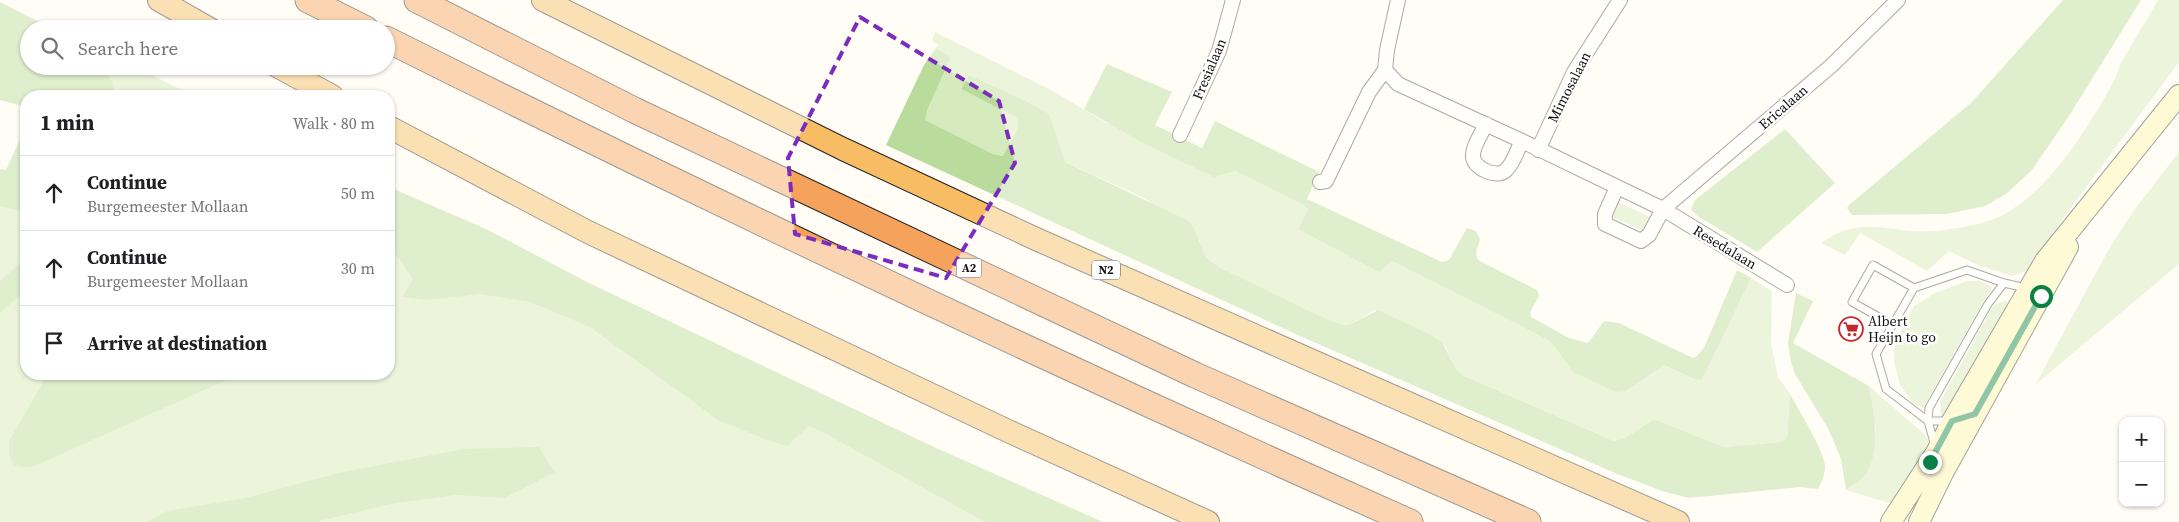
<!DOCTYPE html>
<meta charset="utf-8">
<style>
:root{--surface:#fff;--page:#f6f6f6;--text:#202124;--muted:#757577;--line:#e0e0e0}
body{margin:0;font-family:"Source Serif 4",serif;background:var(--page);color:var(--text)}
.controls{position:absolute;right:15px;bottom:15px;display:grid;overflow:hidden;border-radius:10px;box-shadow:0 1px 4px #0004}
.controls button{width:45px;height:45px;display:grid;place-items:center;padding:0;border:0;border-bottom:1px solid var(--line);background:var(--surface);color:var(--text);font:25px sans-serif}
.stop{position:absolute;width:15px;height:15px;margin:-11px;border:4px solid #0b8043;border-radius:50%;background:#fff}
.stop.end{background:#0b8043;border-color:#fff;box-shadow:0 1px 5px #0008}
.list{margin:0;padding:0;list-style:none}
h2{display:flex;justify-content:space-between;align-items:center;height:65px;margin:0;padding:0 20px;font-size:21px}
h2 small{font-size:16px;font-weight:400;color:var(--muted)}
.list li{display:grid;grid-template-columns:32px 1fr auto;gap:15px;align-items:center;box-sizing:border-box;height:75px;padding:0 20px;border-top:1px solid var(--line)}
.list b{display:block;font-size:19px;white-space:nowrap}
.list p{margin:0;font-size:16px;white-space:nowrap;color:var(--muted)}
.list em{font-size:16px;font-style:normal;color:var(--muted)}
.icon{flex:none;width:28px;height:28px;fill:none;stroke:currentColor;stroke-width:2;stroke-linecap:round;stroke-linejoin:round}
.map{position:relative;flex:none;width:2179px;height:522px;overflow:hidden}
.search{position:absolute;background:var(--surface);box-shadow:0 1px 4px #0004;left:20px;top:20px;width:375px;height:55px;display:flex;align-items:center;gap:12px;box-sizing:border-box;padding:0 18px;border-radius:28px;color:var(--muted);font-size:19px}
.panel{position:absolute;background:var(--surface);box-shadow:0 1px 4px #0004;left:20px;top:90px;width:375px;height:290px;border-radius:20px}
.map>svg:first-child{display:block}
.green{fill:#d5ebbd}
.forest{fill:#b9dc9c}
.lines{fill:none;stroke-linecap:round;stroke-linejoin:round}
.service-casing{stroke:#444;stroke-width:9}
.minor-casing{stroke:#444;stroke-width:16}
.secondary-casing{stroke:#333;stroke-width:22}
.trunk-casing{stroke:#222;stroke-width:24}
.motorway-casing{stroke:#222;stroke-width:27}
.service{stroke:#fff;stroke-width:7}
.minor{stroke:#fff;stroke-width:14}
.secondary{stroke:#fff6b0;stroke-width:20}
.trunk{stroke:#f7bc64;stroke-width:22}
.motorway{stroke:#f5a25d;stroke-width:25}
.route{stroke:#0b8043;stroke-width:6}
.marked{fill:none;stroke:#7b2cbf;stroke-width:4;stroke-dasharray:10 6;stroke-linejoin:round}
.labels{text-anchor:middle;stroke-width:5;stroke-linejoin:round;paint-order:stroke}
.shield{fill:#fff;stroke:#585858;stroke-width:1}
.shield-label{font-size:12px;font-weight:bold;fill:#111}
.street-label{font-size:14px;fill:#111;stroke:#fff}
.poi-label{font-size:14px;fill:#111;stroke:#fff;text-anchor:start}
</style>
<div class="map">
<svg width="2179" height="522" viewBox="0 0 2179 522">
<rect width="100%" height="100%" fill="#fffdf5"/>
<path class="green" d="M2158 0H2179V62L2062 220 2035 268 2012 276 1978 265 1949 251 1927 271 1860 233 1845 255 1821 243C1863 213 1888 234 1933 231 1955 229 1983 225 2003 215 2047 192 2088 129 2111 86 2115 80 2117 72 2120 65 2132 43 2146 22 2158 0Z
M935 32 1051 90 1105 122 1235 171 1303 205 1308 209 1298 229 1392 261 1550 341 1573 372 1626 391 1664 365 1694 379H1702L1751 278 1772 291 1771 343 1778 377 1790 394 1787 438 1781 442 1724 447 1654 419 1625 438 1614 441 1464 376 1456 369 1444 344 1375 310 1351 324 1345 325 1327 320 1221 268 1210 261 1202 251 1199 239 1144 198 1065 162 1024 100 969 75 961 89 1017 118 1018 128 1004 156 993 154 925 120C926 97 947 78 948 55L936 48 938 44 932 41Z
M64 66H134L194 96H79Z
M2179 152V264L2035 385 2110 247 2132 213Z
M389 193 1066 522H0V201L26 207V374H389Z
M1618 202 1650 217 1643 231 1611 216Z
M1967 281H1981L1992 287 1923 408 1914 404 1900 385 1894 362 1895 342 1914 306 1935 293Z
M2007 300 2009 313 1954 413 1941 418 1940 402 1993 306Z
M1869 386 1923 433 1929 441 1927 457 1895 505 1846 490 1860 480 1876 430Z"/>
<path class="forest" d="M2063 0H2141L2069 116 2032 170 2006 194 1985 206 1947 214 1852 215 1847 208 1849 205 1972 102Z
M0 2 53 29H29V66H102L112 82 115 96H26V107L0 100Z
M936 48 948 55 950 59 927 110 925 120 993 154 1003 156 1018 128 1017 118 961 89 969 75 1024 100 1049 114 1065 162 1187 220C1200 231 1198 249 1210 261L1221 268 1328 320 1345 325 1351 324 1378 310 1429 334 1442 342 1456 369 1464 376 1614 441 1625 438 1654 419 1724 447 1781 442 1787 438 1790 394C1798 409 1824 450 1825 466 1825 474 1822 482 1818 489L1800 487 1689 498 1662 491 1615 473 1300 336 886 145 924 65Z
M1107 64 1172 92 1155 125 1202 148 1215 121 1319 172 1307 199 1442 262 1449 260 1467 228 1476 231 1480 239 1476 253 1478 260 1537 290 1539 296 1530 312 1531 317 1569 338 1588 343 1604 321 1619 323 1693 358 1696 357 1704 348 1737 270 1751 278 1702 380 1694 379 1664 365 1626 391 1616 392 1573 372 1550 341 1392 261 1379 272 1298 229 1308 209 1303 205 1235 171 1214 177 1141 142 1084 109Z
M1785 129 1835 183 1757 252 1696 215 1691 209 1695 200Z
M26 132V213L0 206V169L6 170 21 137Z
M389 187 486 229 589 283 934 447 1103 522H985L828 435 809 426 787 446 767 440 718 420 590 327 530 302 480 294 427 300 402 297 413 279 395 254 389 252Z
M26 258V290L0 313V281Z
M1796 293 1813 301 1793 343 1869 386C1874 414 1884 459 1859 481 1855 484 1850 487 1846 490L1841 459 1829 430 1795 374 1791 362 1788 343Z
M48 374H240L30 468 14 465 9 455V441Z
M539 447 555 472 504 498 456 495 390 504 315 522H146L167 511 246 498 338 473 464 449Z"/>
<g class="lines">
<g class="service-casing">
<path id="service" d="M1893 325 1852 302 1873 265 1914 288
M1949 421H1928L1886 389 1876 354 1914 288 1967 270 2004 283
M1935 446 1928 421 1929 408 1988 304 2004 283 2026 288"/>
</g>
<g class="minor-casing">
<path id="minor" d="M1398 0 1387 50 1385 70 1398 84 1522 141 1663 209 1787 285
M1486 124C1482 133 1472 147 1473 157 1474 169 1499 180 1507 169 1514 162 1517 150 1522 141
M1180 135 1219 51 1233 0
M1538 150 1574 72 1620 0
M1320 182 1326 181 1369 92 1385 70
M1617 187 1605 214V224L1641 241 1649 235 1663 209 1831 66 1898 0"/>
</g>
<g class="secondary-casing">
<path id="secondary" d="M1891 522 1937 451 1952 421 2045 261 2179 95
M1919 522 1943 473 2068 247"/>
</g>
<g class="trunk-casing">
<path id="trunk" d="M159 0 210 29
M543 0 843 149 1036 239 1678 522
M277 66 332 96
M389 127 588 232 1008 431 1208 522"/>
</g>
<g class="motorway-casing">
<path id="motorway" d="M308 0 366 29
M417 0 634 110 1195 375 1528 522
M386 39C724 208 1065 369 1410 522"/>
</g>
<use href="#service" class="service"/>
<use href="#minor" class="minor"/>
<use href="#secondary" class="secondary"/>
<use href="#trunk" class="trunk"/>
<use href="#motorway" class="motorway"/>
</g>
<g class="lines">
<path class="route" d="M1930 462 1952 421 1975 414 2041 296"/>
</g>
<path d="M0 0H2179V522H0ZM860 17 999 101 1015 163 946 278 795 234 788 158Z" fill="#fffdf5" fill-opacity=".55" fill-rule="evenodd"/>
<path class="marked" d="M860 17 999 101 1015 163 946 278 795 234 788 158Z"/>
<defs>
<g id="supermarket-ring" transform="scale(1.25)"><circle r="9.5" fill="#fff" stroke="#c4262e" stroke-width="1.5"/><path d="M-6-5.5h2.5l.6 2H6L4.5 2H-2.5L-4.4-4H-6ZM-1.5 3.2a1.3 1.3 0 1 0 .1 0ZM3 3.2a1.3 1.3 0 1 0 .1 0Z" fill="#c4262e"/></g>
</defs>
<g fill-rule="evenodd">
<use href="#supermarket-ring" x="1851" y="329"/>
</g>
<g class="labels">
<g class="shield">
<rect x="956.5" y="258.5" width="25" height="19" rx="4"/>
<rect x="1092" y="260.5" width="28" height="19" rx="4"/>
</g>
<g class="shield-label">
<text x="969" y="272">A2</text>
<text x="1106" y="274">N2</text>
</g>
<g class="street-label">
<text transform="translate(1209 69) rotate(-67)" y="5">Fresialaan</text>
<text transform="translate(1569 87) rotate(-63)" y="5">Mimosalaan</text>
<text transform="translate(1783 107) rotate(-41)" y="5">Ericalaan</text>
<text transform="translate(1725 247) rotate(31)" y="5">Resedalaan</text>
</g>
<g class="poi-label">
<text x="1868" y="326">Albert<tspan x="1868" dy="16">Heijn to go</tspan></text>
</g>
</g>
</svg>
<div class="controls">
<button>+</button>
<button>−</button>
</div>
<div class="stop" style="left:2041px;top:296px"></div>
<div class="stop end" style="left:1930px;top:462px"></div>
<div class="search"><svg class="icon" aria-label="search" viewBox="0 0 24 24"><circle cx="10" cy="10" r="6"/><path d="M15 15l6 6"/></svg>Search here</div>
<section class="panel">
<h2>1 min<small>Walk · 80 m</small></h2>
<ul class="list">
<li><svg class="icon" aria-label="ahead" viewBox="0 0 24 24"><path d="M12 20V5M6 11l6-6 6 6"/></svg><div><b>Continue</b><p>Burgemeester Mollaan</p></div><em>50 m</em></li>
<li><svg class="icon" aria-label="ahead" viewBox="0 0 24 24"><path d="M12 20V5M6 11l6-6 6 6"/></svg><div><b>Continue</b><p>Burgemeester Mollaan</p></div><em>30 m</em></li>
<li><svg class="icon" aria-label="arrive" viewBox="0 0 24 24"><path d="M6 21V4h12l-3 4 3 4H6"/></svg><div><b>Arrive at destination</b></div></li>
</ul>
</section>
</div>
